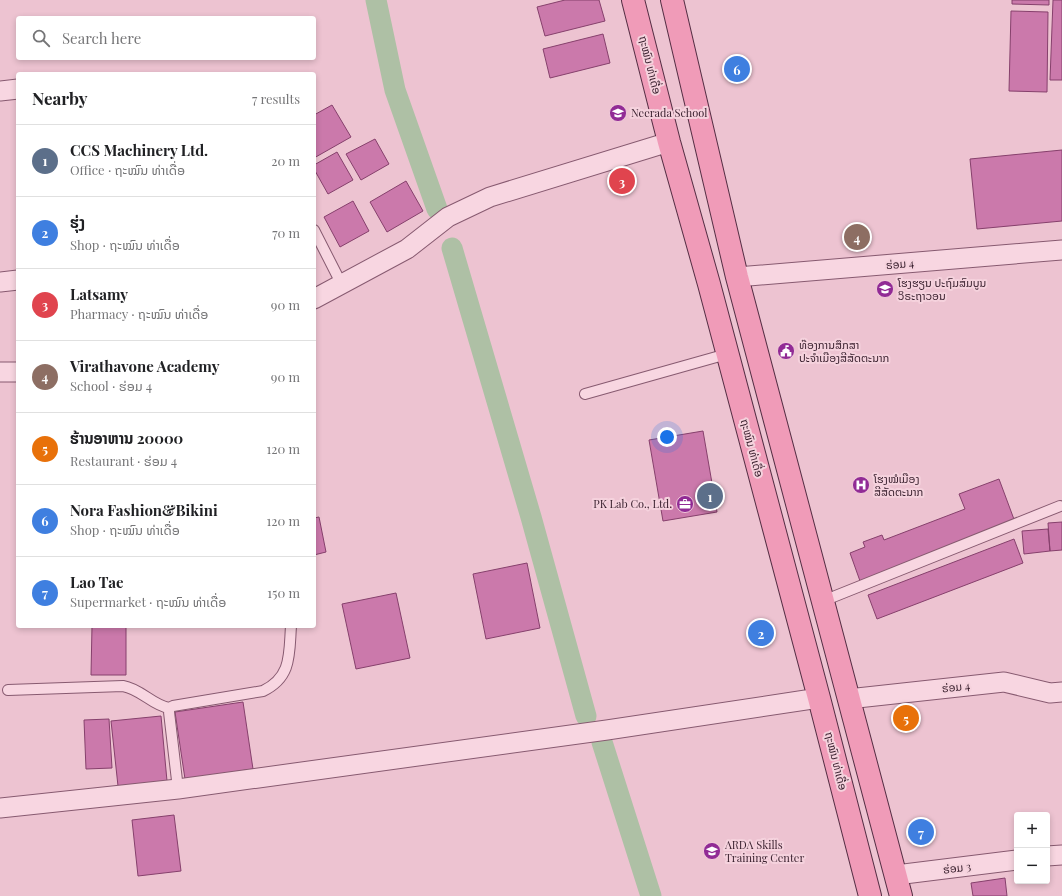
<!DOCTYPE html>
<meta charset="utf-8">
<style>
:root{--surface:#fff;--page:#f6f6f6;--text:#202124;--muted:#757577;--line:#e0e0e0;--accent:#912b95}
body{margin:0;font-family:"Playfair Display","Noto Sans Lao",serif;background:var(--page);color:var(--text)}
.controls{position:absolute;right:12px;bottom:12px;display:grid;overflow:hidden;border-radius:4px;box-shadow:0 2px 6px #0003}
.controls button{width:36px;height:36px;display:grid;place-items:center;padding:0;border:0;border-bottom:1px solid var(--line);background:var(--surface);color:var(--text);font:20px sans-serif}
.you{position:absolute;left:667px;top:437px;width:14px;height:14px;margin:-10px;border:3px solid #fff;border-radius:50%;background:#1a73e8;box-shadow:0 0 0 6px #1a73e833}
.badge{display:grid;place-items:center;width:26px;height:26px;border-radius:50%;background:var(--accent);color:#fff;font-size:13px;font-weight:700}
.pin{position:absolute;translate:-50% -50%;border:2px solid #fff;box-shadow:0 1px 4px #0006}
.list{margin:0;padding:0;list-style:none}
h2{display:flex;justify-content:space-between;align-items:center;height:52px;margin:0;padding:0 16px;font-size:17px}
h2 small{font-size:13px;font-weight:400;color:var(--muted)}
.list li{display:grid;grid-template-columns:26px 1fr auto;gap:12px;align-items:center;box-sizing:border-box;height:72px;padding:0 16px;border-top:1px solid var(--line)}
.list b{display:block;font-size:15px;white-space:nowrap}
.list p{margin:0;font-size:13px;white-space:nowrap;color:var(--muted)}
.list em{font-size:13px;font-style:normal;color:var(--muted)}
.icon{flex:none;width:22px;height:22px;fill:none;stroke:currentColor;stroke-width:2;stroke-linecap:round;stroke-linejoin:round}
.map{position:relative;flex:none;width:1062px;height:896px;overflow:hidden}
.search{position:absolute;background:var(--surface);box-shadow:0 2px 6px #0003;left:16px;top:16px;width:300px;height:44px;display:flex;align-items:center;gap:10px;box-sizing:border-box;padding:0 14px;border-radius:4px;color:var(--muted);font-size:15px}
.panel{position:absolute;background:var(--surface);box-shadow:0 2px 6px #0003;left:16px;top:72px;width:300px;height:556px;border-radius:4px}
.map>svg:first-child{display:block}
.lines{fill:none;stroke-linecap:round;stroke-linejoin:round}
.canal{stroke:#aec0a5;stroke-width:21}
.building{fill:#cb79ab;stroke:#86406c}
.service-casing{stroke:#875a70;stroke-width:12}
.minor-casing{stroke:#875a70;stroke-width:21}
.primary-casing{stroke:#552e44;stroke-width:24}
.service{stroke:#f8d6e1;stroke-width:10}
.minor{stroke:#f8d6e1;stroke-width:19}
.primary{stroke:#f09bb8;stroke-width:22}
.labels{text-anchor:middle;stroke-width:4;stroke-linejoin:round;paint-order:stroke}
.street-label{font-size:11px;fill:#371e2c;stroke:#f5d2dd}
.poi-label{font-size:11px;fill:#371e2c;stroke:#f5d2dd;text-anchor:start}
</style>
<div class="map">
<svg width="1062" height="896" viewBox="0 0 1062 896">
<rect width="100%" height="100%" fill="#edc3d1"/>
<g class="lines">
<path class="canal" d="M376 0 395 90 437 209
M452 248 531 517 586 716
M602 742 651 896"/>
</g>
<path class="building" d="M565 0H599L605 21 545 36 537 7Z
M1012 0H1049V5L1012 4Z
M1053 0H1062V80H1050Z
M1011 11 1048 12 1047 92 1009 91Z
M603 34 610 63 550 78 543 49Z
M332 105 351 137 314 158V115Z
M375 139 389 164 361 180 346 154Z
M1062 150V221L977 229 970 159Z
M337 152 353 180 328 194 314 169V165Z
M406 181 423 211 387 232 370 202Z
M353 201 369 231 340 247 324 217Z
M703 431 717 512 663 521 649 440Z
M999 479 1015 522 860 581 850 553 865 547 863 542 882 535 884 540 965 509 959 494Z
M319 517 326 552 314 555V518Z
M1062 522V550L1050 551 1048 523Z
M1048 529 1050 551 1024 554 1022 531Z
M1014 539 1023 563 877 619 868 595Z
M527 563 540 628 486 639 473 574Z
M396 593 410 658 356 669 342 604Z
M92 626H126V675H91Z
M243 702 253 769 185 779 175 712Z
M161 716 167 781 118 786 111 721Z
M109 719 112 768 86 769 84 720Z
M174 815 181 871 138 876 132 820Z
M1005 878 1007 896H973L971 883Z"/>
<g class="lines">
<g class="service-casing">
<path id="service" d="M314 230 342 285
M585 394 727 354
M823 601 1060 506
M8 690 123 686C141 689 152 705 169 708L173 706 263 691C292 677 289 654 291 626
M169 708V712L178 789"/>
</g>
<g class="minor-casing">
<path id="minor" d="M0 91 18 89
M737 277 1062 250
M0 282 18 280
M314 299 407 249 448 217 490 197 669 142
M0 372H18
M848 699 1004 682 1050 693 1062 692
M0 808 178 789 607 730 819 698
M1047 856 1062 855
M896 875 1017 860"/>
</g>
<g class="primary-casing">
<path id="primary" d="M633 0 669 142 709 284 819 698 870 896
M672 0 737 277 901 896"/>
</g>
<use href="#service" class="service"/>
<use href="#minor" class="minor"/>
<use href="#primary" class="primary"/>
</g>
<defs>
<g id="school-disc" transform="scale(0.9)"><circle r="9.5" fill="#912b95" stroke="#f5d2dd"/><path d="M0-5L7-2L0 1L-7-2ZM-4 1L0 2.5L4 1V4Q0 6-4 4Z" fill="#fff"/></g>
<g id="civic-disc" transform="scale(0.9)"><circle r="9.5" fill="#912b95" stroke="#f5d2dd"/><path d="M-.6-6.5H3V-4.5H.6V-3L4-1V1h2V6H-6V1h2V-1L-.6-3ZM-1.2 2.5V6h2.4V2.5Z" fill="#fff"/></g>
<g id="hospital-disc" transform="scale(0.9)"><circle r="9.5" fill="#912b95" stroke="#f5d2dd"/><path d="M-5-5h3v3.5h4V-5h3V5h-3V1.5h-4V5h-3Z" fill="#fff"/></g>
<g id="office-disc" transform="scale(0.9)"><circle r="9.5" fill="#912b95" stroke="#f5d2dd"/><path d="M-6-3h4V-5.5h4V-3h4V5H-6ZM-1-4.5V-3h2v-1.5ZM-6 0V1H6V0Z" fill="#fff"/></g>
</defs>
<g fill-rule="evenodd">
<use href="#school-disc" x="618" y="113"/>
<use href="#school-disc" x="885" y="289"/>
<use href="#civic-disc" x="786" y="351"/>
<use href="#hospital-disc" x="861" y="485"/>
<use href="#office-disc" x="685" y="504"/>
<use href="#school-disc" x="712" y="851"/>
</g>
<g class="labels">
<g class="street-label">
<text transform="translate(650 65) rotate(76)" y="4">ຖະໝົນ ທ່າເດື່ອ</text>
<text transform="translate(900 264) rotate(-5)" y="4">ຮ່ອມ 4</text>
<text transform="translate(752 448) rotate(75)" y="4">ຖະໝົນ ທ່າເດື່ອ</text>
<text transform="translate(956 687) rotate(-6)" y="4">ຮ່ອມ 4</text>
<text transform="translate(836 761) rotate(76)" y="4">ຖະໝົນ ທ່າເດື່ອ</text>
<text transform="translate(957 868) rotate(-7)" y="4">ຮ່ອມ 3</text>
</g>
<g class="poi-label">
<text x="631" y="117">Neerada School</text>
<text x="898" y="287">ໂຮງຮຽນ ປະຖົມສົມບູນ<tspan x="898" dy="13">ວິຣະຖາວອນ</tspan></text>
<text x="799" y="349">ທ໊ອງການສຶກສາ<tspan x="799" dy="13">ປະຈໍາເມືອງສີສັດຕະນາກ</tspan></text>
<text x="874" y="483">ໂຮງໝໍເມືອງ<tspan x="874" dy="13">ສີສັດຕະນາກ</tspan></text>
<text x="672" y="508" text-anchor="end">PK Lab Co., Ltd.</text>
<text x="725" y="849">ARDA Skills<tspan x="725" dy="13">Training Center</tspan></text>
</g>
</g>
</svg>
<div class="controls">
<button>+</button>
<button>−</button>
</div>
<div class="you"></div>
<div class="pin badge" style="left:710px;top:496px;background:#5c6f8a">1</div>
<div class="pin badge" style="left:761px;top:633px;background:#3f7fe0">2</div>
<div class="pin badge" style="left:622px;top:181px;background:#e0444e">3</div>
<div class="pin badge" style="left:857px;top:237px;background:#8d6e63">4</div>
<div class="pin badge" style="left:906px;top:718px;background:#e8710a">5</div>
<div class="pin badge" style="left:737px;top:69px;background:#3f7fe0">6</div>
<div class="pin badge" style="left:921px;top:832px;background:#3f7fe0">7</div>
<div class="search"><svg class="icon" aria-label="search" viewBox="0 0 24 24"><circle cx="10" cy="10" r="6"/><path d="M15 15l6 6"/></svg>Search here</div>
<section class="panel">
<h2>Nearby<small>7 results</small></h2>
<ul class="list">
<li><span class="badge" style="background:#5c6f8a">1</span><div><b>CCS Machinery Ltd.</b><p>Office · ຖະໝົນ ທ່າເດື່ອ</p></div><em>20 m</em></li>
<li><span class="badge" style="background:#3f7fe0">2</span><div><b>ຮຸ່ງ</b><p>Shop · ຖະໝົນ ທ່າເດື່ອ</p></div><em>70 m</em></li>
<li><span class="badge" style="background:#e0444e">3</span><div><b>Latsamy</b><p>Pharmacy · ຖະໝົນ ທ່າເດື່ອ</p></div><em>90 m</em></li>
<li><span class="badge" style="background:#8d6e63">4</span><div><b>Virathavone Academy</b><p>School · ຮ່ອມ 4</p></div><em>90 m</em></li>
<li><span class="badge" style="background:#e8710a">5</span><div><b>ຮ້ານອາຫານ 20000</b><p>Restaurant · ຮ່ອມ 4</p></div><em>120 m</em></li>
<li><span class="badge" style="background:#3f7fe0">6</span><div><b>Nora Fashion&amp;Bikini</b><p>Shop · ຖະໝົນ ທ່າເດື່ອ</p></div><em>120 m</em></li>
<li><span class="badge" style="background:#3f7fe0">7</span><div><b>Lao Tae</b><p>Supermarket · ຖະໝົນ ທ່າເດື່ອ</p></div><em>150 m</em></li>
</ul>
</section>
</div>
